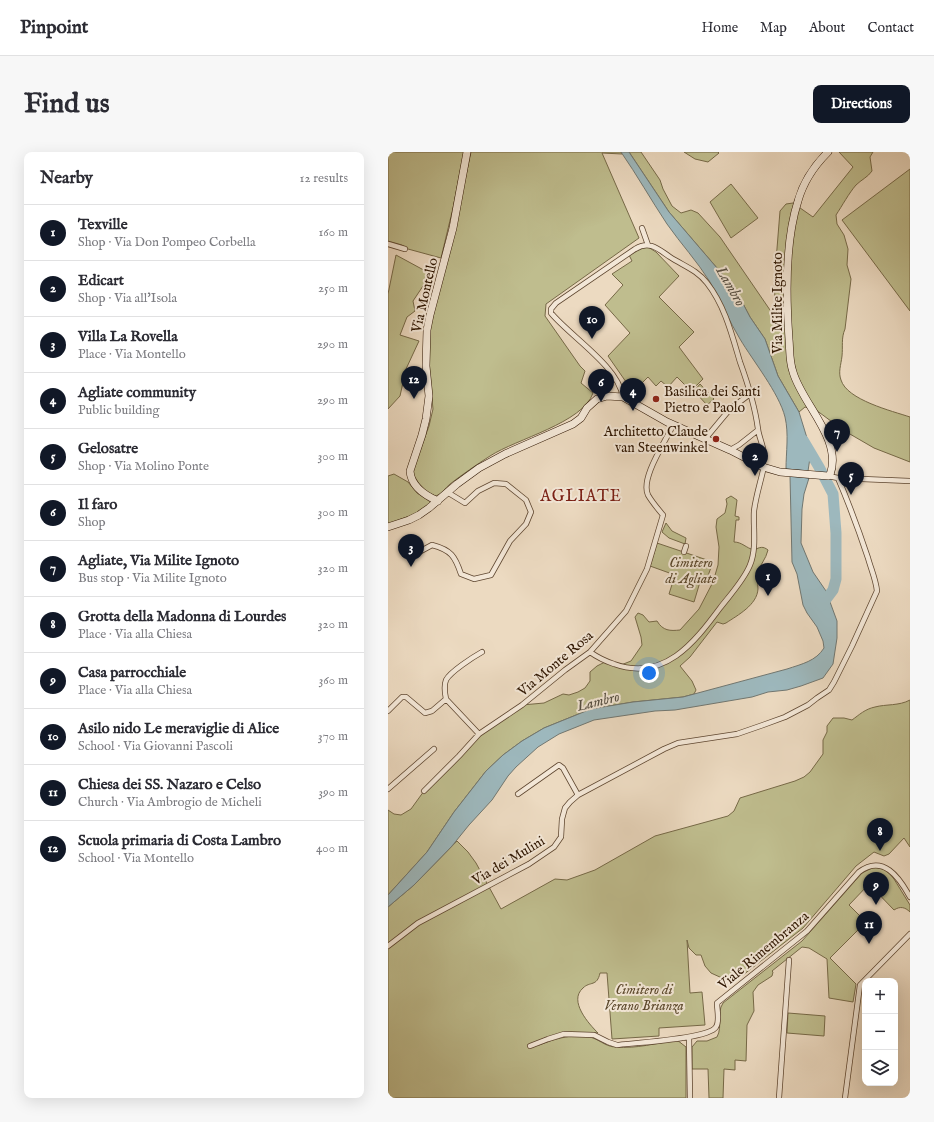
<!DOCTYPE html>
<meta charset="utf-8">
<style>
:root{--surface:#fff;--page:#f7f7f7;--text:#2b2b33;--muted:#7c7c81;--line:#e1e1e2;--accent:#111827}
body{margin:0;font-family:"IM FELL English",serif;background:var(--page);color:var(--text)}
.controls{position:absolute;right:12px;bottom:12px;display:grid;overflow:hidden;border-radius:8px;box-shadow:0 4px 16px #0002}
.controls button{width:36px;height:36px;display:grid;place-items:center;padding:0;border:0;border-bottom:1px solid var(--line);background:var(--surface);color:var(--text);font:20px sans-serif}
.you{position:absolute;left:261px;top:521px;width:14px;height:14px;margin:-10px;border:3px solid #fff;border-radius:50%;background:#1a73e8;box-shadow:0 0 0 6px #1a73e833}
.badge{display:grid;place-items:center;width:26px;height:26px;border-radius:50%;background:var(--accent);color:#fff;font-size:13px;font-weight:700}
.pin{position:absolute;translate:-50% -33px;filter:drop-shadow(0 1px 2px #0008)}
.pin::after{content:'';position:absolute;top:21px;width:14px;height:12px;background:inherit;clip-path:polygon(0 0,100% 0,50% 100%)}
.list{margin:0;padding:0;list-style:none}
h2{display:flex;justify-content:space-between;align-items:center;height:52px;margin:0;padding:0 16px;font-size:17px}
h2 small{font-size:13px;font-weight:400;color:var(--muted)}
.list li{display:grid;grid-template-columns:26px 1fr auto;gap:12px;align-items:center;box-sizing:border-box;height:56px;padding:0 16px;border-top:1px solid var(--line)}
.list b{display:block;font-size:15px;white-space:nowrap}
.list p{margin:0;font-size:13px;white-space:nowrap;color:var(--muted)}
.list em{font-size:13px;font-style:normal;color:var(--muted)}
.icon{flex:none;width:22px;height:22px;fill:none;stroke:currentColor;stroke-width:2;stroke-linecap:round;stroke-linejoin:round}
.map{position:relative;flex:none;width:522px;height:946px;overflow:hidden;border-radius:8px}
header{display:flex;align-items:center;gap:24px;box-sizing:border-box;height:56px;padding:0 20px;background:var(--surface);border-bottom:1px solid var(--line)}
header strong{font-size:19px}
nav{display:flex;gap:22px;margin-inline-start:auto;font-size:14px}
.intro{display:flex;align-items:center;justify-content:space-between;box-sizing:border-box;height:96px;padding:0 24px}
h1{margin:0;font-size:28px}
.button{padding:10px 18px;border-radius:8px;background:var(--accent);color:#fff;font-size:14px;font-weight:700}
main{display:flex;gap:24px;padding:0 24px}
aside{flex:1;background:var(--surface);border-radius:8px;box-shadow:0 4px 16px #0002}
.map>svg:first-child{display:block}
.green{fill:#bfbd8e;stroke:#766947}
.water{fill:#9db8bd;stroke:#717771}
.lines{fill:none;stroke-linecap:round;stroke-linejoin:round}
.river{stroke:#9db8bd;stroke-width:11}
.street-casing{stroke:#5e4630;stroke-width:6}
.secondary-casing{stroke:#2e1500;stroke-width:8}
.street{stroke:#f3e7d7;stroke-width:4.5}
.secondary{stroke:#f3e7d7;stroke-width:7}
.poi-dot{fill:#8f2418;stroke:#f3e7d7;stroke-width:1.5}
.labels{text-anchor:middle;stroke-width:4;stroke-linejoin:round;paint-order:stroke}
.street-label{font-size:14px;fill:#2e1500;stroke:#f3e7d7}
.poi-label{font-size:14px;fill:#2e1500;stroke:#f3e7d7;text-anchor:start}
.park-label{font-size:14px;font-style:italic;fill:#5a472b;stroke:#f3e7d7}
.water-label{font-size:15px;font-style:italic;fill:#554e42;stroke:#f3e7d7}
.quarter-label{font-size:16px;letter-spacing:1px;fill:#7a1f14;stroke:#f3e7d7}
</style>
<header>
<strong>Pinpoint</strong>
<nav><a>Home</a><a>Map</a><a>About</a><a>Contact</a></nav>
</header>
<div class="intro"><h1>Find us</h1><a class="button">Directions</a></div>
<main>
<aside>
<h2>Nearby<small>12 results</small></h2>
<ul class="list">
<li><span class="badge">1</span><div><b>Texville</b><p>Shop · Via Don Pompeo Corbella</p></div><em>160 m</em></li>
<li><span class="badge">2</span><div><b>Edicart</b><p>Shop · Via all'Isola</p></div><em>250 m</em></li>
<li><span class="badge">3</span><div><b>Villa La Rovella</b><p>Place · Via Montello</p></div><em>290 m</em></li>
<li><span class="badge">4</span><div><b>Agliate community</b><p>Public building</p></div><em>290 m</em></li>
<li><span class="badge">5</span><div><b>Gelosatre</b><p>Shop · Via Molino Ponte</p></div><em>300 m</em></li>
<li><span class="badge">6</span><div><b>Il faro</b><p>Shop</p></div><em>300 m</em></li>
<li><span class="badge">7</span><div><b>Agliate, Via Milite Ignoto</b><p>Bus stop · Via Milite Ignoto</p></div><em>320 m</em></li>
<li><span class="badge">8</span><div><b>Grotta della Madonna di Lourdes</b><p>Place · Via alla Chiesa</p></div><em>320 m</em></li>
<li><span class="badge">9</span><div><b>Casa parrocchiale</b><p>Place · Via alla Chiesa</p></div><em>360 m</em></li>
<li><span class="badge">10</span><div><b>Asilo nido Le meraviglie di Alice</b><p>School · Via Giovanni Pascoli</p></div><em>370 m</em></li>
<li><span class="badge">11</span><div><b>Chiesa dei SS. Nazaro e Celso</b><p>Church · Via Ambrogio de Micheli</p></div><em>390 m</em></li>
<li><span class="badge">12</span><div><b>Scuola primaria di Costa Lambro</b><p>School · Via Montello</p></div><em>400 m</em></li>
</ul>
</aside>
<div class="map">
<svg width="522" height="946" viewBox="0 0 522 946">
<rect width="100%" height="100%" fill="#ecdac1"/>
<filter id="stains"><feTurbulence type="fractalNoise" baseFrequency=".005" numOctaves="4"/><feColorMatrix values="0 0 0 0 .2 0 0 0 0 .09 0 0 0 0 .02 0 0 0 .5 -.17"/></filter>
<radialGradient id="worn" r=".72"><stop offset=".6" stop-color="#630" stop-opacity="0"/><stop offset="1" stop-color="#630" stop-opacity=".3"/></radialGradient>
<path class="green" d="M0 0H76L65 56 53 106 20 97 14 93 0 89Z
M83 0H233L234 2 214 1 251 86 158 152 157 164 192 214 197 219 193 231 205 241C195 271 128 287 102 304 88 313 75 322 62 332 57 336 54 342 48 344 37 341 29 330 24 320L41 274 45 257 40 206V184L66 79Z
M241 0H253L272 28 275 37 284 54 293 61 303 58 310 61 332 85 382 158 388 156 386 134 392 59 398 52 405 51 425 65 465 15 451 0H485L482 5 484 19C480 25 473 28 468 33 461 41 454 54 448 63L449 72 456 83 460 97 459 113 463 127 457 177C453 186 455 195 454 204 453 213 450 220 453 228 459 248 504 259 522 265V310L486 296 455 278 428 258 417 255 411 260 390 224 377 187 362 165 351 144 335 123 281 60Z
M296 0H330L331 1 320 10 307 7Z
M522 17V159L454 68Z
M343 32 370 66 343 86 322 50Z
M260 95 268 100 291 124 271 145 306 180 291 195 315 227 303 239 289 225 280 235 273 229 268 234 260 225 245 240 220 204 242 181 217 153 235 133 224 122 244 109 241 103 255 96Z
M8 103 43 122 25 149 27 159 19 165 12 183 31 189 18 217 12 244 0 257V142Z
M312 232 326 247 319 253 306 239Z
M6 322 20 330 29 341 44 351 27 362 0 372V324Z
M343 344 349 348 347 364 351 365V368H348L346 390C354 390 358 396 366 398 372 395 375 394 380 398 378 407 372 413 369 421 368 427 370 431 370 437 369 453 350 463 338 471L335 472 329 470 302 505 292 514 304 529 308 538 306 542 295 545 245 550 203 557 156 576 134 589 115 603 98 619 66 660 39 700 0 743V658L6 662 13 663 23 657 36 639 91 582 134 553 156 551 175 542 181 543 190 540 197 536 202 529V520L209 514 219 509 233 513 243 509 254 493 253 485 247 465 250 461 255 463 261 470 269 469C275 479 282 479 292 478L311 457 325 430 330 413 331 395 328 375 329 367 337 361 339 352 338 347Z
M278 371 284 379 298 386 297 392 281 386 274 380Z
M269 391 325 410 317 432 312 430 306 450 281 442 287 423 262 414Z
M522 548V695L516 686 501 702 496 704 486 700 468 714 415 776 355 823 350 826 343 827 334 826 323 821 317 814 313 803H308L301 796 299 788 302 841 314 840 317 873 271 876V884L224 887 219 821H212C209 835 202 829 195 836 180 849 201 872 210 881 189 880 170 880 150 889L151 893C167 887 188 880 205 886 213 889 219 895 228 895 248 897 269 891 289 888L298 895V946H0V755L26 733 69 689 80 700 88 711 113 757 167 727 179 728 207 718 267 684 340 664 346 659 352 646 407 629 416 625 422 620 435 602V588L439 580V574L445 566H456L464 568C471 563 477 557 487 555 498 552 511 554 522 548Z
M486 715 495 717 501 721 506 727 522 753V760C517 755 512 754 506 758L481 732 461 753 478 770 442 806 468 832 465 850 441 846 439 807 421 796 414 795 384 819 385 820 384 824 370 833 365 840 366 859 359 873 358 909 347 908V918L336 917 335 946H321L320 917H304V895L309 889H319L329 885C335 874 328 862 335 851L414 789 474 721Z
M400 861 437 864 436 884 399 881Z"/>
<path class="water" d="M233 0H241L281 60 335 123 351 144 362 165 377 187 390 224 411 260 423 299 420 319 398 317C398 300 401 282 397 265 391 241 365 209 352 187 341 169 333 149 322 130 309 109 293 92 279 72 263 48 249 23 233 0Z
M402 324 421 326 416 342 414 357 413 391 425 420 438 439 449 469V486L445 512 435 526 413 534 399 538 380 540 364 545 287 558 267 559 206 568 171 582 150 595 128 615 120 624 104 648 81 673 64 694 26 733 0 755V743L39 700 66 660 98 619 115 603 134 589 156 576 203 557 245 550 295 545 399 517C414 512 428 509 436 496L435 489 429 475 419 461 415 453 409 422 404 410Z"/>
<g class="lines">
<path class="river" d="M415 288 431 315 445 342 448 381V427L445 438 433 454"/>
<g class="street-casing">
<path id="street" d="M254 76 260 93
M0 92 17 97
M235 245C230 214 183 185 163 161V157L168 151 247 97C262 88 270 97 282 105 296 114 309 118 319 131 337 154 344 183 352 210 360 232 367 254 370 277 371 286 376 294 376 304
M317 287 342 257 362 242
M342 298 351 293 370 278
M440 324 450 326 522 329
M31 400 44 393C63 398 67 404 73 422L86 427 103 423 122 389 138 372 143 360 138 348 118 332 106 331 90 339 77 351 59 340
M296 400 298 394
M202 500C209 505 217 509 226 512 276 530 306 491 332 456 342 443 356 428 362 413 369 396 365 376 366 359 368 343 373 329 376 314
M0 559 14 545H18L37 561 44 559 58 547
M91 582 58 547C57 542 56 533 58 528 62 520 85 505 94 500
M0 637 46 597
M36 639 71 604 91 582 134 553 177 518 202 500 224 475 238 459 259 417 275 363C270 357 264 350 260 343 252 326 278 289 285 273
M130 642 171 613 175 616 190 643
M0 794 30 771 141 712 166 695 173 685 174 667 177 656 182 650 190 643 276 597 290 591 349 582 375 573 397 565 420 553 429 546 441 538 446 530 464 494 489 439C488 428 483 417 480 406 471 379 461 352 450 326
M301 885 302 946
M142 894 160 887 176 882 206 883 220 890 229 893C245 891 321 887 328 875 332 869 329 858 329 851L419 779 471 720C495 702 511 725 522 745
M391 946 401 808
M457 946 472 833 522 782"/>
</g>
<g class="secondary-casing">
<path id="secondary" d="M50 349C36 343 23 334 22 319L34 283 38 267 41 244 38 214 39 178 42 163 65 76 79 0
M0 375 21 368 31 363 41 356 69 332 91 316 117 302 185 272 193 266 199 256 209 247 219 244 235 245 279 270 342 298 375 315 392 320 440 324 442 323C455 287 414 252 405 220 401 209 402 198 401 187 398 145 397 89 410 49 415 31 427 13 440 0"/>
</g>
<use href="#street" class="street"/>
<use href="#secondary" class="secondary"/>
</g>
<g class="poi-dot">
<circle cx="268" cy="247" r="4"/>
<circle cx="328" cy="287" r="4"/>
</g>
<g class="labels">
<g class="street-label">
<text transform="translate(36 143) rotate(-77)" y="5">Via Montello</text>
<text transform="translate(389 151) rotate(-90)" y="5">Via Milite Ignoto</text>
<text transform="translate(167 511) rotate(-40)" y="5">Via Monte Rosa</text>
<text transform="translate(120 708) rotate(-31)" y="5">Via dei Mulini</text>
<text transform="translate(375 798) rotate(-40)" y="5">Viale Rimembranza</text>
</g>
<g class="poi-label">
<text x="276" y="244">Basilica dei Santi<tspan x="276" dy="16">Pietro e Paolo</tspan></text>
<text x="320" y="284" text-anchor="end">Architetto Claude<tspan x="320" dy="16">van Steenwinkel</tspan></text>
</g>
<g class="park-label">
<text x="303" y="415">Cimitero<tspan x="303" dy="16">di Agliate</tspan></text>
<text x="256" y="842">Cimitero di<tspan x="256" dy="16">Verano Brianza</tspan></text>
</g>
<g class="water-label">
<text transform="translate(343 134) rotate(60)" y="5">Lambro</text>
<text transform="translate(210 549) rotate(-14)" y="5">Lambro</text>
</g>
<g class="quarter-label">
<text x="193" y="349">AGLIATE</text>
</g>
</g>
<rect width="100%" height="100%" filter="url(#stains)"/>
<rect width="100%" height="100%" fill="url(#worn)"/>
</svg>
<div class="controls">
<button>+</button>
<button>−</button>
<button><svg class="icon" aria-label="layers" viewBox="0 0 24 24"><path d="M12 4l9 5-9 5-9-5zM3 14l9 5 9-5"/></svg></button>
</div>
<div class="you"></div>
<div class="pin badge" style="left:380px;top:444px">1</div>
<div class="pin badge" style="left:367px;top:324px">2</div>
<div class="pin badge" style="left:23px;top:415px">3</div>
<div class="pin badge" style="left:245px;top:259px">4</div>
<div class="pin badge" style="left:463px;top:343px">5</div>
<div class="pin badge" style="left:213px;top:250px">6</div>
<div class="pin badge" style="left:449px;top:300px">7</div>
<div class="pin badge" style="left:492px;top:699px">8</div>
<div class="pin badge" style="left:488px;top:753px">9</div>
<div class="pin badge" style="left:204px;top:187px">10</div>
<div class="pin badge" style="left:481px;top:792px">11</div>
<div class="pin badge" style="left:26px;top:247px">12</div>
</div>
</main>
